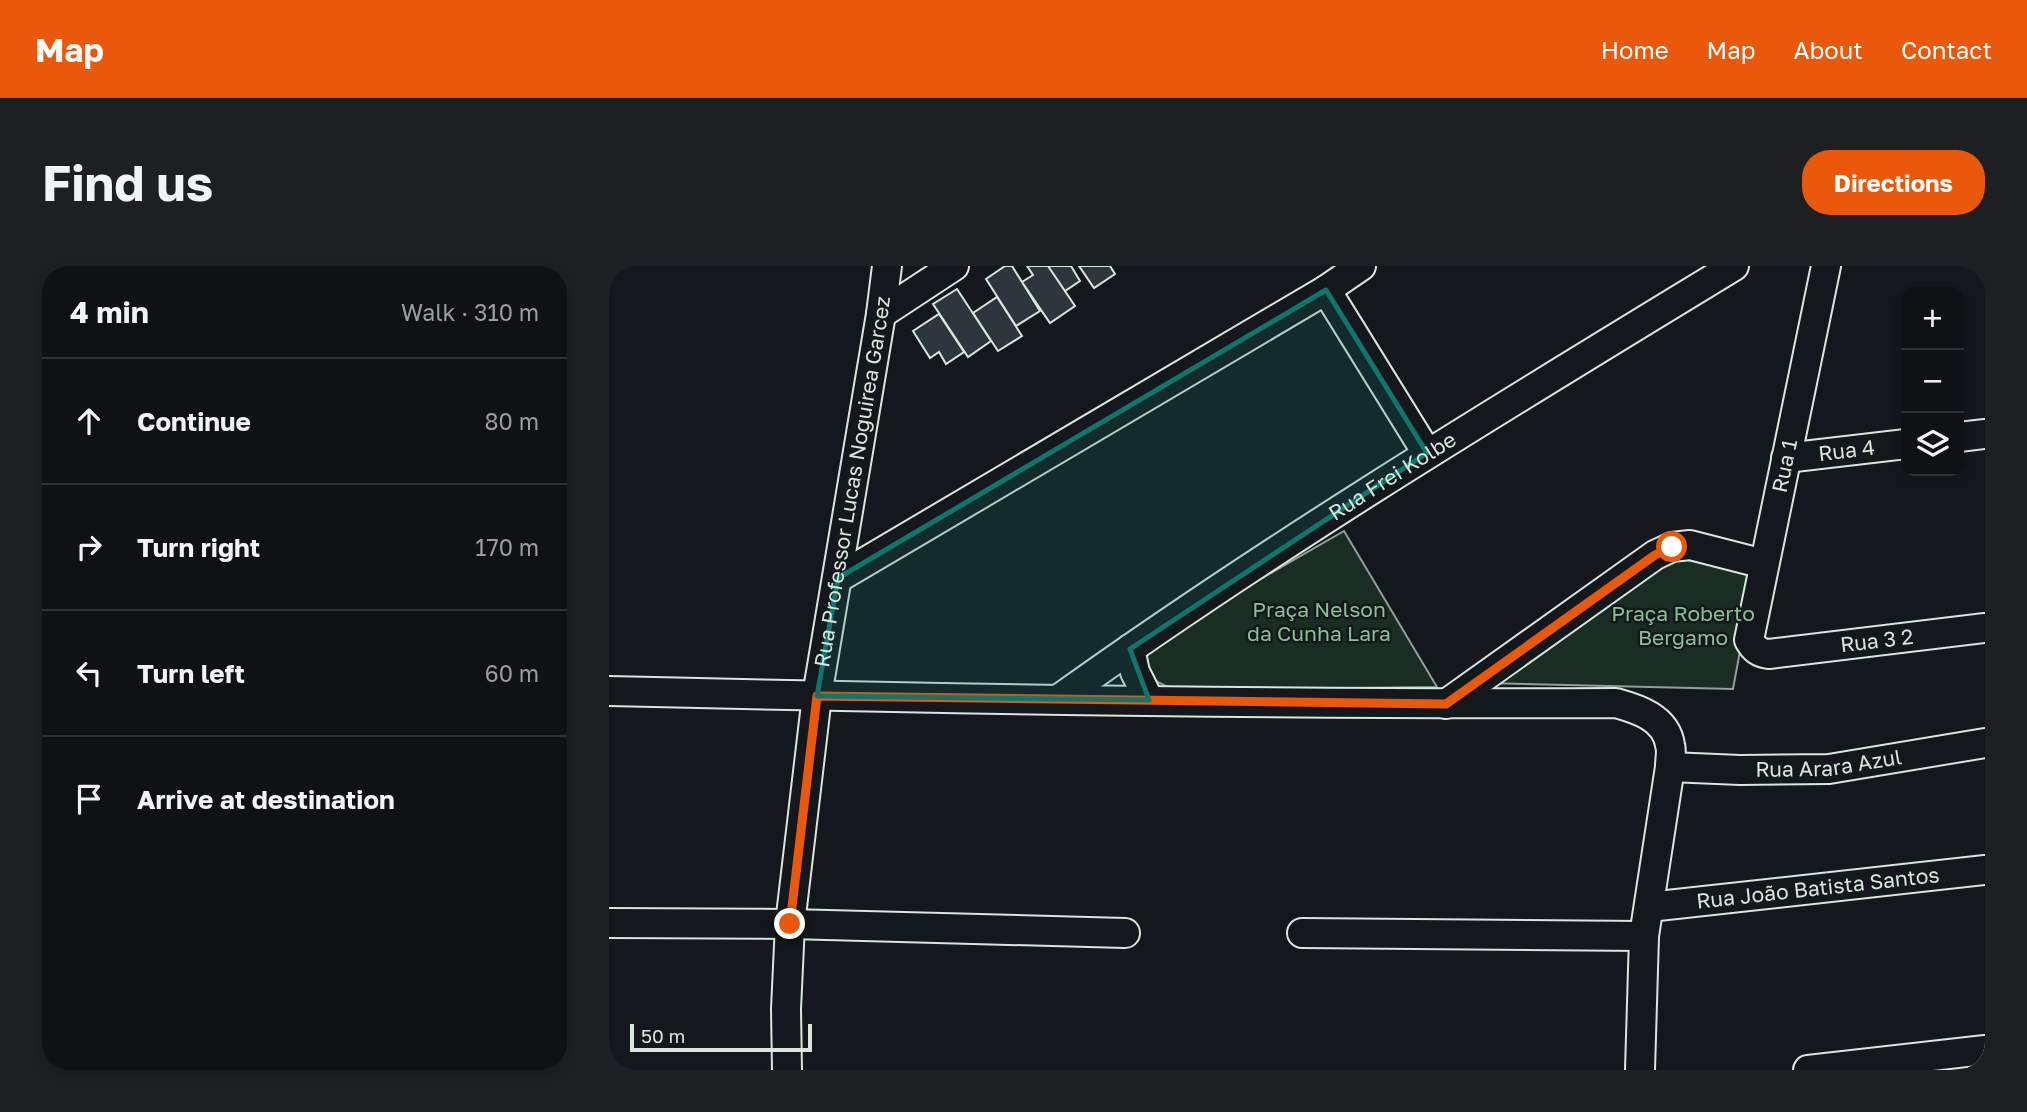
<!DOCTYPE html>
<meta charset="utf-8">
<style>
:root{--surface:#0f1215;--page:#1d2022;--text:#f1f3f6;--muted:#9b9ea0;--line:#2f3234;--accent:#ea580c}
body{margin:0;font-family:"Golos Text",sans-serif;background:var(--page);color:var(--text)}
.controls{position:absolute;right:21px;top:21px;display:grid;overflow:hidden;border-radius:14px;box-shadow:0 4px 10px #0003}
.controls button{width:63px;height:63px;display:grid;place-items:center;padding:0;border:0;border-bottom:2px solid var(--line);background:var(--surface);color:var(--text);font:35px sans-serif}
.scale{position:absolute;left:21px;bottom:18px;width:182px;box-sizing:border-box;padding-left:7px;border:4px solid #d8e6dc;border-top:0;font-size:19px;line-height:24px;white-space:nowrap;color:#d8e6dc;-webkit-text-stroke:5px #14181c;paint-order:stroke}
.stop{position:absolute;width:21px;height:21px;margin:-16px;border:5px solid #ea580c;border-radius:50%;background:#fff}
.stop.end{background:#ea580c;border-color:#fff;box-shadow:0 2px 7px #0008}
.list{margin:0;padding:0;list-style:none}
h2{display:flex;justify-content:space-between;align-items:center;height:91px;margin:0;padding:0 28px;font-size:30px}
h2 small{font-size:23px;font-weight:400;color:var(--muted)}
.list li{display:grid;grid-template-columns:46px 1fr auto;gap:21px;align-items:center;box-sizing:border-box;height:126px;padding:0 28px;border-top:2px solid var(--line)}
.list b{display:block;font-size:26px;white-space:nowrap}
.list em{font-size:23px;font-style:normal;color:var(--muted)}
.icon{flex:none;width:38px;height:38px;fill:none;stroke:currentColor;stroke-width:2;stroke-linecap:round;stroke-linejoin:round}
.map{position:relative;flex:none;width:1376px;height:804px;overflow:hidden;border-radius:28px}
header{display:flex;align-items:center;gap:42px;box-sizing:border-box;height:98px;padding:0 35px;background:var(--accent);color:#fff}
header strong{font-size:33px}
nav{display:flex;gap:38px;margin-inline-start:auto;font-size:24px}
.intro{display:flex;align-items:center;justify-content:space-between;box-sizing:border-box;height:168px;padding:0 42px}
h1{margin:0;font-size:49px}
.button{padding:18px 32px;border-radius:28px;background:var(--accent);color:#fff;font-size:24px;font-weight:700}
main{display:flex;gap:42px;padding:0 42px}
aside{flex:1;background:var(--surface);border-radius:28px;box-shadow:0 4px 10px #0003}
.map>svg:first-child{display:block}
.green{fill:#1a2d24;stroke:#939e99;stroke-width:2}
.building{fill:#2c363c;stroke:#d8e6dc;stroke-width:2}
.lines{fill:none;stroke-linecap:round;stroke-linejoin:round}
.minor-casing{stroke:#d8e6dc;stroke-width:32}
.minor{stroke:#14181c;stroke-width:28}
.route{stroke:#ea580c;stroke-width:9}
.marked{fill:#0f766e;fill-opacity:0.2;stroke:#0f766e;stroke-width:5;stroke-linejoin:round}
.labels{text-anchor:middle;stroke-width:5;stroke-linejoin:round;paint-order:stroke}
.street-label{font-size:21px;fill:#d8e6dc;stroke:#14181c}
.park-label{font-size:21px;fill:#8ac095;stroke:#14181c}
</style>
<header>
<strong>Map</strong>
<nav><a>Home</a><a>Map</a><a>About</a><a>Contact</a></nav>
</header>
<div class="intro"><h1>Find us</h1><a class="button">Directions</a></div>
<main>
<aside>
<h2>4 min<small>Walk · 310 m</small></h2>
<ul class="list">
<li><svg class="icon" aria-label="ahead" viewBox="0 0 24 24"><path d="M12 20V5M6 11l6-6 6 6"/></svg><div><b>Continue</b></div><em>80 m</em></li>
<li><svg class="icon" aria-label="right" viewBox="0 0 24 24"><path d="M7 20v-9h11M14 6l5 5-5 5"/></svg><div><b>Turn right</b></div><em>170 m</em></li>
<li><svg class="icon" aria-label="left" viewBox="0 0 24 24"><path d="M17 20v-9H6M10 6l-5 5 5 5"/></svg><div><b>Turn left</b></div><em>60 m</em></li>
<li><svg class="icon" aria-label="arrive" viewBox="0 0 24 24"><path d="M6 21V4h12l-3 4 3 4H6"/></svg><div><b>Arrive at destination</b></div></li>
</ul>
</aside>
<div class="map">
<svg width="1376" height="804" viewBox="0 0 1376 804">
<rect width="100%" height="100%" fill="#14181c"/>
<path class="green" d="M735 265 828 421 564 424 543 413 533 381Z
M1066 292 1146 304 1124 423 877 417Z"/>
<path class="building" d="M396 0H403L431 45 407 60 377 13Z
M418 0H439L466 40 441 57 413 16 424 9Z
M439 0H462L471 15 456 25Z
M470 0H501L506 8 485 22Z
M348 23 382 75 359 91 324 38Z
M388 31 413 70 389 85 364 47Z
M330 48 355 86 337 98 330 86 321 92 304 65Z"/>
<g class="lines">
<g class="minor-casing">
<g id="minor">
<path id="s1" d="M1217 0 1140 374C1145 383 1150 387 1160 388L1376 362"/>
<path d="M717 24 818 187"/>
<path d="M272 48 345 0"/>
<path d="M1350 171 1376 168"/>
<path id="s2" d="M1177 192 1297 178"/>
<path d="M229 312 717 24 752 0"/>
<path d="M521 383 526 406 540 434"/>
<path d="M0 425C335 433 671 439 1007 437 1029 443 1057 452 1061 479 1063 485 1061 494 1061 501L1035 670 1031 804"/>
<path id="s3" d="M450 433C668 277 897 139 1125 0"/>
<path d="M837 438 1046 289 1063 281 1081 279 1155 298"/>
<path id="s4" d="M1061 501 1131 504 1220 503 1376 477"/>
<path id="s5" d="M1040 641 1376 604"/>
<path d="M0 657 181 658 516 667"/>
<path d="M693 667 1035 670"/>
<path id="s6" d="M178 804 177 743 181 658 208 430 272 48 278 0"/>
<path d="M1199 804 1376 784"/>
</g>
</g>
<use href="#minor" class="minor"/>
</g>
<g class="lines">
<path class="route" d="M181 658 208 430 837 438 1046 289 1063 281"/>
</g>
<path class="marked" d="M717 24 818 187 521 383 540 434 208 430 229 312Z"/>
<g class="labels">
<g class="street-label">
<text dy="7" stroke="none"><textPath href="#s2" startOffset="61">Rua 4</textPath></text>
<text transform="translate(1176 200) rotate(-78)" y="7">Rua 1</text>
<text dy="7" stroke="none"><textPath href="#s3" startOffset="401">Rua Frei Kolbe</textPath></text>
<text dy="7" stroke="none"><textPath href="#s6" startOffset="593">Rua Professor Lucas Noguirea Garcez</textPath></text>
<text dy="7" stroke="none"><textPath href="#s1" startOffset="516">Rua 3 2</textPath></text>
<text dy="7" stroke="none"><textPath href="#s4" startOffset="159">Rua Arara Azul</textPath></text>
<text dy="7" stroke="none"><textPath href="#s5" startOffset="170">Rua João Batista Santos</textPath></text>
</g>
<g class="park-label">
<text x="710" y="351">Praça Nelson<tspan x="710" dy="24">da Cunha Lara</tspan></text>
<text x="1074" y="355">Praça Roberto<tspan x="1074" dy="24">Bergamo</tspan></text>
</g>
</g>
</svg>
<div class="controls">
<button>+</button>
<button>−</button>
<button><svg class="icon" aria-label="layers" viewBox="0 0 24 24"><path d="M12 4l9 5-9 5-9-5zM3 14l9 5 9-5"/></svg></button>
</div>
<div class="scale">50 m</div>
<div class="stop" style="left:1063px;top:281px"></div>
<div class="stop end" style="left:181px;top:658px"></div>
</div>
</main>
